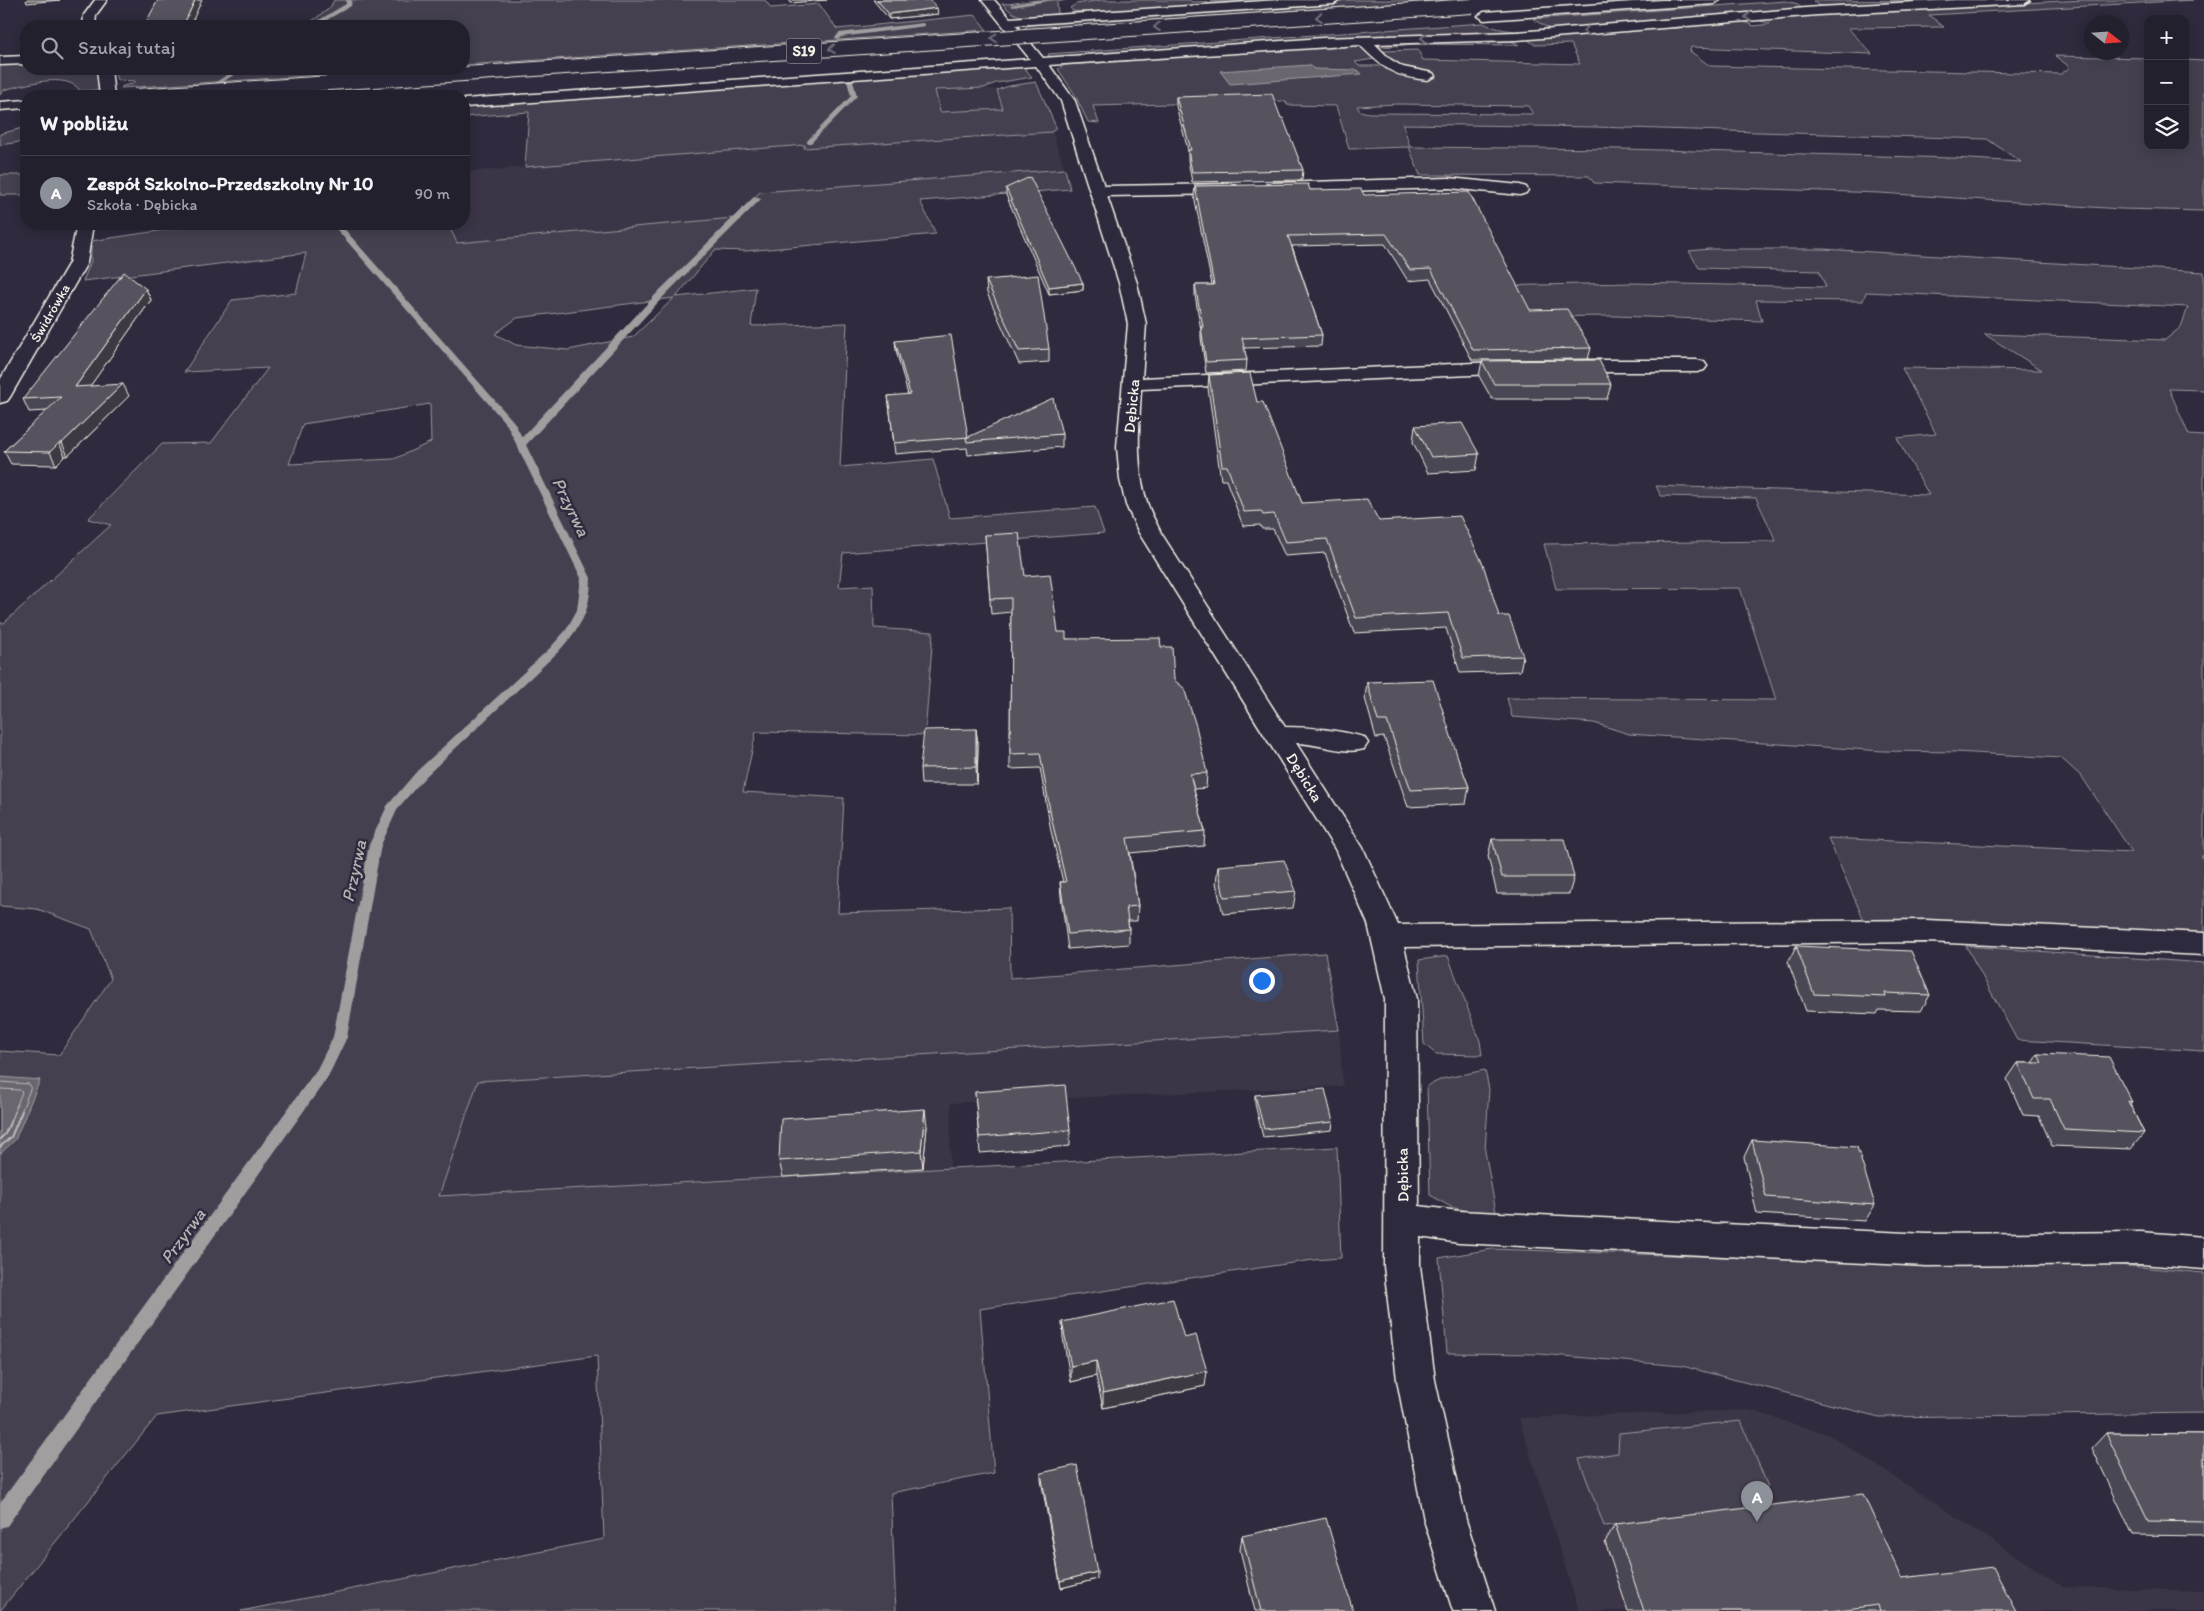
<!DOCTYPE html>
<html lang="pl">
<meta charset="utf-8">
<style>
:root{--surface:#23202e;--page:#2f2d3a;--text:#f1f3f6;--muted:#a3a3aa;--line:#403e4a;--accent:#8c9099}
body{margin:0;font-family:Itim,sans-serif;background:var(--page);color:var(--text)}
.controls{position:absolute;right:15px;top:15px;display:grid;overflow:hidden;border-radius:10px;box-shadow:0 2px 12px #0003}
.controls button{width:45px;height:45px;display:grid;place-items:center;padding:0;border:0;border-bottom:1px solid var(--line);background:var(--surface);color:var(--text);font:25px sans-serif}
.compass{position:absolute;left:2084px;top:15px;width:45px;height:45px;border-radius:50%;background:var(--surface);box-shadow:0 2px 12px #0003;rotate:107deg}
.you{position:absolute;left:1261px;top:980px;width:18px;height:18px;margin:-12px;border:4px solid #fff;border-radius:50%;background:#1a73e8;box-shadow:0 0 0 8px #1a73e833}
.badge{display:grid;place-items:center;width:32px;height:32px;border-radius:50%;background:var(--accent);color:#fff;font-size:16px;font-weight:700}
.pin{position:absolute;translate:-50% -41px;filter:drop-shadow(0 1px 2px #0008)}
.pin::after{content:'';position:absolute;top:26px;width:18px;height:15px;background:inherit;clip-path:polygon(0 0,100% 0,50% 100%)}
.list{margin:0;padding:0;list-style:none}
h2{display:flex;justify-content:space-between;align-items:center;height:65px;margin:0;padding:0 20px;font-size:21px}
h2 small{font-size:16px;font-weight:400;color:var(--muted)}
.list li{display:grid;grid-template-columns:32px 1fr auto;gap:15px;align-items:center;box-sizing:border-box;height:75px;padding:0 20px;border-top:1px solid var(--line)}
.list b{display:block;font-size:19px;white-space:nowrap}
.list p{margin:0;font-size:16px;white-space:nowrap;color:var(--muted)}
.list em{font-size:16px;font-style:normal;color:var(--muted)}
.icon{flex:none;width:28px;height:28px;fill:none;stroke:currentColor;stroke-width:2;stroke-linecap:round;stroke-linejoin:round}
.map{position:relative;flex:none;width:2204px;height:1611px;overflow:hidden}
.search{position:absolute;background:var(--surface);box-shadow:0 2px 12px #0003;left:20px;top:20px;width:450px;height:55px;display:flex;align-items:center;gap:12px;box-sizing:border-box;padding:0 18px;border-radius:20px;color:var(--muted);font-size:19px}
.panel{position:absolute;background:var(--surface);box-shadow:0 2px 12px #0003;left:20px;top:90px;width:450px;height:140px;border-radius:20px}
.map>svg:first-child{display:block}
.built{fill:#3b3647}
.green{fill:#454050;stroke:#9c989c;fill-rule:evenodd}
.water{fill:#6a6670;stroke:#a19ea0}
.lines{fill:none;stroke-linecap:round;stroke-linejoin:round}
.shore-far1{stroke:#bdb9b8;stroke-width:1}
.shore{stroke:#bdb9b8;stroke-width:2}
.stream{fill:#a19ea0;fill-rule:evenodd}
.minor-casing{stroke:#f4f1e8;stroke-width:3}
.highway-casing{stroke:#f4f1e8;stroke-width:3}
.minor{fill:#2f2a3d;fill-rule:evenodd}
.highway{fill:#2f2a3d;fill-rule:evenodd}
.highway-bridge-casing{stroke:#f4f1e8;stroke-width:16;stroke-linecap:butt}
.highway-bridge{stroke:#2f2a3d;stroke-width:14}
.wall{fill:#4a4752;stroke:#f4f1e8}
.shaded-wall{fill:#3c3942;stroke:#f4f1e8}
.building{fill:#56525f;stroke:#f4f1e8}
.oneway{stroke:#747079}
.labels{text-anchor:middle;stroke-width:5;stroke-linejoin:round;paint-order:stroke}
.far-street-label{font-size:14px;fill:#f4f1e8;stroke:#2f2a3d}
.shield{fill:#2f2a3d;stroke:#b9b5b5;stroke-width:1}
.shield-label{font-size:15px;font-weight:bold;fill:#f4f1e8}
.street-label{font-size:16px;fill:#f4f1e8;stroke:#2f2a3d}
.water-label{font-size:18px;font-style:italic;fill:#b6b2b2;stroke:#2f2a3d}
</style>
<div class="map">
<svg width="2204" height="1611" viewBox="0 0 2204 1611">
<rect width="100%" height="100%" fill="#2f2a3d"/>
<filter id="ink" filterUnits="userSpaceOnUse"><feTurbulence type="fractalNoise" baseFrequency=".02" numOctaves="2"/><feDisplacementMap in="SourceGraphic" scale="10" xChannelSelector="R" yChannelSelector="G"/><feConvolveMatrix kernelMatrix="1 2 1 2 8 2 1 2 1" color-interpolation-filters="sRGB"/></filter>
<g filter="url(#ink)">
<path class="built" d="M984 88 997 90 1004 109 940 112 934 90Z
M1052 132 1065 169 760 192 733 218 457 243 448 224H464V172L806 145 805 148Z
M1339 1030 1343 1086 951 1103 950 1168 439 1196 478 1081Z
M1750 1410 1830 1435 2064 1587 2204 1591V1611H1579L1519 1418Z"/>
<path class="green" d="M334 0H765L771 8 819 4 837 29 975 15 987 30 464 65V26H305L330 8Z
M1037 0H1066L1057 2 1058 13 1056 14C1031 16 1019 23 1002 3L1008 4Z
M1101 0H1189L1192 2 1282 0 1097 13 1073 11 1070 8 1076 4Z
M1351 0H1447L1023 29 1034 22Z
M1970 0 1830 7 1818 5 1813 1Z
M2086 0H2193L1929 15 1944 27 1848 28 1872 54 1691 47 1690 51 1710 66 2061 74 2070 67 2055 56 2148 58V146H2185V60L2204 61V211L2121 209 1880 193 1594 183 1589 176 1420 175 1409 147 1349 149 1336 106 1287 105 1286 101 1093 106 1099 123 1088 122 1074 93 1058 69 1065 65 1127 61 1134 58 1361 44 1374 59 1355 62 1359 66H1382L1413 78H1436L1429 73 1398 68 1383 55 1384 51 1418 50 1423 60 1580 64 1571 44 1535 45 1527 39 1640 29 1679 28 1733 21 1745 22 1754 26 1770 24 1755 19 1918 8ZM1397 104 1528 106 1533 114 1369 113 1360 111 1357 106ZM1403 124 1595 127 1987 139 2021 162 1953 158 1623 149 1410 147Z
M1786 1 1798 4 1801 8 1788 11 1534 33 1058 58 1049 56 1048 54 1483 23C1503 33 1526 32 1548 28L1533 19Z
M1510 40 1519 45 1416 44 1382 47 1376 45 1377 41Z
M0 63H26V69H98L99 90 80 91C68 71 23 85 4 90L0 95Z
M1024 67 1032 77 996 83 984 88 935 90 940 112 1003 109 997 90 1009 86 1036 82 1056 127 1052 132 804 148 805 145 525 167 529 112 464 117V105L938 72Z
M164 69H414L121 88 123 86 133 84 135 81 117 80 115 72Z
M26 127V141L0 145V134Z
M1065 169 1070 189 920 201 936 234 746 251 715 250 676 297 756 288 751 326 847 323 840 467 933 459 950 518 1095 507 1104 533 843 553 839 587 873 585 874 628 933 632 925 735 756 732 743 792 844 798 838 913 1009 908 1010 978 1325 953 1339 1030 478 1081 439 1196 1337 1147 1341 1258 1313 1260 980 1309 994 1473 891 1493 896 1611H241L604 1539 597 1356 157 1416 0 1611V1051L59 1055 111 979 91 929 37 909 0 906V623H4L111 525 88 519 162 444 211 443 268 368 184 372 232 300 296 293 306 253 83 281 91 261V241L204 224H448L457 243 733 218 760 192ZM674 298 633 337 568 350 516 345 495 334 517 318ZM430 404 431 442 394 459 289 464 303 424Z
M0 175H26V195H0Z
M1709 249H1823L2204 272V390L2169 389 2189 435 2204 436V856H2201L2204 862V934L1866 925 1828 838 2132 852 2082 777 2061 758 1955 752 1883 751 1629 734 1594 723 1512 717 1507 698 1776 700 1740 588 1556 589 1544 544 1776 541 1756 498 1661 496 1656 486 1929 495 1897 438 1936 434 1902 368 2042 370 1984 334 2165 340 2181 327 2188 307 1866 292 1863 301 1756 300 1762 321 1616 316 1507 317 1491 286 1631 283 1826 287 1819 271 1699 268 1689 251Z
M1966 946 2204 963V1051L2017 1040Z
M1448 956 1480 1041 1482 1055 1436 1054 1424 1044 1419 960Z
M1485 1070 1489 1089 1485 1151 1497 1218 1451 1207 1430 1195 1427 1086 1442 1079Z
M1492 1249 1928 1264 2097 1263 2204 1273V1413L1879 1417 1682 1366 1539 1354 1447 1353 1439 1258Z
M1741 1421 1768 1487 1747 1493 1744 1510 1604 1526 1579 1459 1618 1453 1619 1433Z"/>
<path class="water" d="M1310 65 1314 69 1358 70 1362 74 1230 84 1220 71Z
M0 1077 40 1080 15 1140 0 1154Z"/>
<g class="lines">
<path class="shore-far1" d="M0 1082 29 1084 31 1087 21 1112
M0 1089 20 1090 22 1092 14 1112"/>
<path class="shore" d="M0 1139 5 1134 15 1111
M0 1147 11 1137 22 1111"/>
<path class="stream" d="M346 0H352L351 6 316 26H309L346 4Z
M1038 0H1054L1013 7 1010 5Z
M923 23 925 26 841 37 838 40 835 38 839 33Z
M236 69H243L204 94 199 93Z
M850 79 853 81 857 96 811 143H807V141L851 96 847 81Z
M754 197 761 199 665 295 526 445 591 578C590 613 581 627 558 652L425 777 398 808 381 845 347 1037 328 1077 7 1526 0 1528V1503L317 1069 333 1037 369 845 387 806 417 771 550 648 566 630 577 610 581 578 507 425 332 224H340L514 422 522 437 659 291Z"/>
<g class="minor-casing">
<path id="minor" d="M95 0H107L96 15 95 26H83L84 15Z
M982 0H994L1010 18 1279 0H1340L1334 4 1016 25 1043 58 1322 38 1517 32 1818 7 1955 0H2030L2024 4 1818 15 1517 40 1375 44 1390 59 1403 67 1433 73 1435 76 1428 80C1394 77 1383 68 1360 45L1049 65 1075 101 1104 186 1231 184 1237 186 1239 189 1237 192 1231 194 1107 196 1137 283 1146 324 1142 378 1519 361 1526 363 1529 367 1526 371 1519 373 1141 389C1139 428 1135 467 1148 505 1151 514 1157 524 1161 533L1285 727C1312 727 1338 730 1364 737L1368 743 1364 749C1343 755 1318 743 1296 743L1363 848 1398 925 1926 920 2204 933V955L1926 942 1404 947 1417 999 1419 1206 1459 1211 1927 1234 2141 1232 2204 1237V1269L2141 1264 1927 1266 1459 1243 1420 1237V1266L1435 1380 1466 1520 1495 1611H1453L1424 1520 1397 1380 1384 1266 1385 999 1368 924 1335 849 1139 533 1126 505 1120 480 1117 447 1128 324 1119 283 1061 101 1036 66 464 107V99L1030 59Z
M26 56V64L0 65V57Z
M97 69H111L114 96H100Z
M1449 178 1520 185 1526 187 1528 190 1526 193 1520 195 1449 188 1272 193 1266 191 1264 188 1266 185 1272 183Z
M77 224H93L87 263 10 397 7 401 0 403V380L69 263Z
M1565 360H1697L1704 362 1707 366 1704 370 1697 372H1565L1558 370 1555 366 1558 362Z"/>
</g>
<g class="highway-casing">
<path id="highway" d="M1661 0H1720L1714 4 1484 20 1478 16 1484 12Z
M26 100V108L0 110V102Z"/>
</g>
<use href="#minor" class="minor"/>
<use href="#highway" class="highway"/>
<g class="highway-bridge-casing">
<path id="highway-bridge" d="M136 96 1472 6"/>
</g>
<use href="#highway-bridge" class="highway-bridge"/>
</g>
<path class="wall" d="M873 0H930L938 14 889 19Z
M1176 97 1281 118 1303 170 1302 180 1192 182 1188 160V150L1176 106Z
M1195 186 1310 190 1364 195 1530 310 1591 348 1588 359 1472 360 1430 279 1408 281 1385 244 1292 246 1322 335 1321 346 1244 348 1247 360 1246 371 1206 373 1201 338V330L1195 295V285H1212L1194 196Z
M1006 188 1083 283V290L1049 294 1006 195Z
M986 280 1049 349V362L1019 364 987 293Z
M146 289 151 300 90 386 129 396 68 456H65L56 465 11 464 4 451 47 411 29 412 23 399Z
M895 341 968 438 1062 434V447L968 455 967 448 895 454 888 396 908 395 896 350Z
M1482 361 1611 384 1607 399H1492L1479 376Z
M1209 375 1257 402 1302 503 1379 521 1499 616 1523 656 1520 671 1460 673 1446 628 1354 633 1325 553 1285 556 1273 529H1262L1260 525 1243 526 1226 480H1221L1208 388Z
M1415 426 1479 454 1476 470 1428 473 1413 442Z
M985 535 1025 576 1058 632 1066 639 1161 647 1174 680 1207 773 1206 788 1194 789 1205 831 1204 846 1130 853 1138 906 1137 921H1128L1129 929V944L1068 949 1061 897 1060 882H1063L1051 831 1040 768 1010 769V754L1011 612 991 614Z
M1367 682 1458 758 1469 787 1466 804 1408 807 1384 737 1376 738 1365 698Z
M976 729 978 746 977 784H921L920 768Z
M1492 839 1574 877 1569 894H1497L1488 856Z
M1218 866 1296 891 1293 908 1223 914 1216 883Z
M1796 946 1930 995 1921 1011 1879 1010 1877 1014 1806 1011 1788 962Z
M2038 1054 2132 1102 2130 1104 2144 1133 2131 1149 2052 1146 2039 1116 2023 1115 2007 1079 2018 1063H2032Z
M975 1092 1070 1130V1146L980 1153Z
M1255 1095 1333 1122 1332 1130 1263 1137 1255 1104Z
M927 1126 923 1168 783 1177 779 1161Z
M1752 1140 1875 1205 1865 1221 1757 1214 1744 1157Z
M1062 1322 1184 1338 1205 1386 1103 1408 1096 1376 1071 1382 1063 1338Z
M2106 1433 2204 1434V1536L2133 1535 2092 1448Z
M1041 1473 1097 1579 1061 1588 1041 1480Z
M1615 1524 1902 1578 2016 1611H1628L1605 1542Z
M1242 1536 1353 1611H1255L1240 1550Z"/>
<path class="shaded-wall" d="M26 0H60L27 3Z
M195 0H202L190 26H183Z
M790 0H827L790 3Z
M937 8 938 14 889 19V14Z
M1083 283V290L1049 294V287Z
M146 289 151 300 81 399 75 387Z
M123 384 129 396 68 456 62 443Z
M59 443 65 456 56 465 50 452Z
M976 729 978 746 977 784 976 767Z
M925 1109 927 1126 923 1168 921 1151Z
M1096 1361V1376L1071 1382V1366Z
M1207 1371 1205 1386 1103 1408V1393Z
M1097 1572V1579L1061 1588 1060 1581Z"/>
<path class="building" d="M158 0H195L183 26H144Z
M877 0H930L937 8 889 14Z
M1272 94 1281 118H1283L1303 170 1192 172 1188 150H1191L1176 97Z
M1030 177 1083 283 1049 287 1006 188Z
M1308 184 1310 190 1361 189 1364 195 1469 192 1530 310 1567 309 1591 348 1473 350 1431 269 1410 270 1386 234 1288 236 1322 335 1242 338 1247 360 1206 362 1201 327H1203L1195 285H1214L1195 186Z
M124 272 146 289 75 387 123 384 62 443H59L50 452 4 451 61 397 23 399Z
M1038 275 1049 349 1019 351 986 280Z
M951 335 968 437 894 443 888 396 910 394 895 341Z
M1599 360 1611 384H1494L1482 361Z
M1250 373 1257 402H1263L1302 503 1367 499 1379 521 1460 516 1483 564 1499 616H1509L1523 656 1463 658 1448 613 1356 618 1327 539 1286 542 1274 514 1263 515 1261 511 1244 512 1227 466H1222L1209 375Z
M1053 398 1062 434 967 442 966 438Z
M1462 423 1479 454 1431 457 1415 426Z
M1019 533 1025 576 1050 574 1058 632H1066V639L1160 638 1161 647H1172L1174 680 1184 688 1196 726 1207 773 1190 774 1205 831 1127 838 1138 906 1126 907 1129 929 1068 934 1060 882H1066L1051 816 1040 753 1010 754 1011 598 990 599 985 535Z
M1433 680 1458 758 1469 787 1411 790 1387 721H1378L1367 682Z
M976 729V767L920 768 924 730Z
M1492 839H1564L1574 877H1502Z
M1284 860 1296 891 1224 897 1218 866Z
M1796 946 1911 951 1930 995 1885 993 1886 997 1814 994Z
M2038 1054 2109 1057 2132 1102 2128 1101 2144 1133 2064 1129 2050 1099H2034L2018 1063H2042Z
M1065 1085 1070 1130 979 1137 975 1092Z
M1325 1089 1333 1122 1264 1129 1255 1095Z
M925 1109 921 1151 779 1161 781 1119Z
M1752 1140 1857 1147 1875 1205 1766 1197Z
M1173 1299 1184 1338 1196 1335 1207 1371 1103 1393 1096 1361 1071 1366 1062 1322Z
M2106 1433 2204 1434V1522L2148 1521Z
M1077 1465 1097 1572 1060 1581 1041 1473Z
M1863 1494 1902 1578 1993 1567 2016 1611H1880L1878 1605 1830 1611H1644L1615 1524Z
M1326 1518 1353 1611H1261L1242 1536Z"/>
<defs><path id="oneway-chevron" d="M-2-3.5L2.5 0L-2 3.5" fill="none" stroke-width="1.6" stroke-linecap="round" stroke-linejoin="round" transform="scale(1.25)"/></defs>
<g class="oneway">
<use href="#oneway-chevron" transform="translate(1319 17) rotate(176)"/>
<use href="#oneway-chevron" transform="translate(1748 17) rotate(175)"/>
<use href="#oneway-chevron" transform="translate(1157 27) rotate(176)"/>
<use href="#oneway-chevron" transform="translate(1586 31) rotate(175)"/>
<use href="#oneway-chevron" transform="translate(994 38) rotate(176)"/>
<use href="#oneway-chevron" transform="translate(1424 38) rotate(-180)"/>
<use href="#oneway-chevron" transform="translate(832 49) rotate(176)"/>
</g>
</g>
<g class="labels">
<g class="far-street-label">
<text transform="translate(50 313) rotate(-60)" y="5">Świdrówka</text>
</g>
<rect class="shield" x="786.5" y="38.5" width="35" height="25" rx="4"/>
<g class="shield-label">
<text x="804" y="56">S19</text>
</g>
<g class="street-label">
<text transform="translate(1131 406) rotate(-85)" y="6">Dębicka</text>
<text transform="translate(1305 777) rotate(58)" y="6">Dębicka</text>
<text transform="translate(1402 1175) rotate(-91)" y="6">Dębicka</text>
</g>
<g class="water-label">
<text transform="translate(571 507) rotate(64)" y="6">Przyrwa</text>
<text transform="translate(354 871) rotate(-78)" y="6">Przyrwa</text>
<text transform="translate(183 1236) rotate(-54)" y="6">Przyrwa</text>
</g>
</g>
</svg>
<div class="controls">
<button>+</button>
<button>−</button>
<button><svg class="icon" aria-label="layers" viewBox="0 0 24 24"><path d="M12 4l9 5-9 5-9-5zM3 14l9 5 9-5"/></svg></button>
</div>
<svg class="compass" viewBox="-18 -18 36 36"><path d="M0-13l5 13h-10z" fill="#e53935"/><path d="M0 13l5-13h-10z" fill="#a3a3aa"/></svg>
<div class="you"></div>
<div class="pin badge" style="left:1757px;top:1522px">A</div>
<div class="search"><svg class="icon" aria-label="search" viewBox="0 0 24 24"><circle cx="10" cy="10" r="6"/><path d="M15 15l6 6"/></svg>Szukaj tutaj</div>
<section class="panel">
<h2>W pobliżu<small></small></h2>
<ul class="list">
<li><span class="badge">A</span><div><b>Zespół Szkolno-Przedszkolny Nr 10</b><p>Szkoła · Dębicka</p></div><em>90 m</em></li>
</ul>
</section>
</div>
